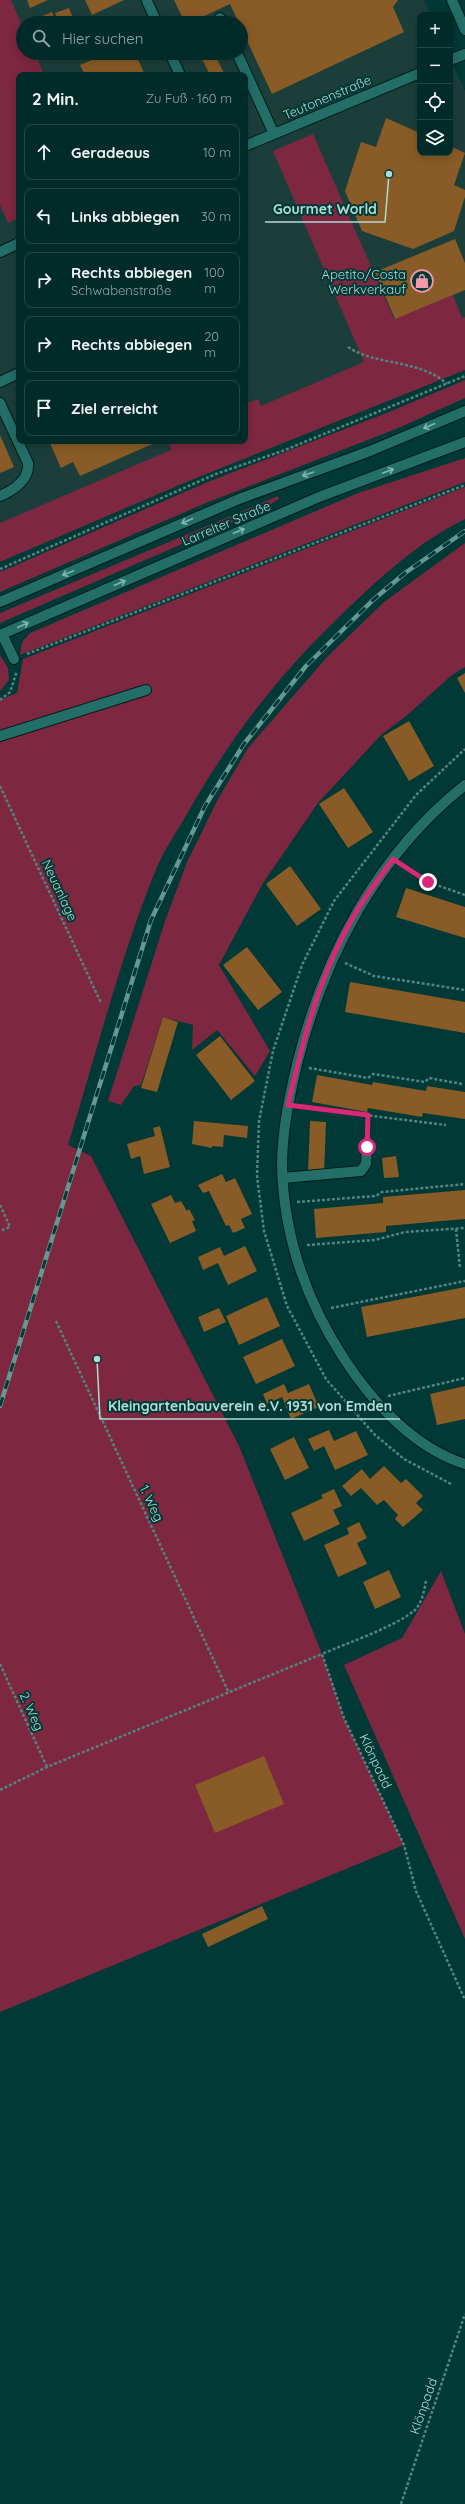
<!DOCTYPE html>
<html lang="de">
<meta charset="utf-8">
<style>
:root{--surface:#002b28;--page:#0a3330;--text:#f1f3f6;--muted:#95a7a8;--line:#224745}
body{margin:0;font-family:Quicksand,sans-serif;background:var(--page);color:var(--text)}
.controls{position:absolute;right:12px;top:12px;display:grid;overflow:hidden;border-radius:8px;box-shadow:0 2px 10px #0003}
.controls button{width:36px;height:36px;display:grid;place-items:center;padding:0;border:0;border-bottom:1px solid var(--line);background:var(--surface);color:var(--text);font:20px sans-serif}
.stop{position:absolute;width:12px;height:12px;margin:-9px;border:3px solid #db2777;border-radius:50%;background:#fff}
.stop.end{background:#db2777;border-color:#fff;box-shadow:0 1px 4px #0008}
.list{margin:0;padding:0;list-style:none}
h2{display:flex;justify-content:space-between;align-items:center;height:52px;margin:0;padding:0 16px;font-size:17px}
h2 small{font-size:13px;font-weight:400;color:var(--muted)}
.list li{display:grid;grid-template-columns:26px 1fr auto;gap:12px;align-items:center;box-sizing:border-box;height:56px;margin:0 8px 8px;padding:0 8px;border:1px solid var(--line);border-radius:8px}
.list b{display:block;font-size:15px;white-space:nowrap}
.list p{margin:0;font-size:13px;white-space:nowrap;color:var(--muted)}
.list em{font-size:13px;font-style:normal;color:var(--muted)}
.icon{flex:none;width:22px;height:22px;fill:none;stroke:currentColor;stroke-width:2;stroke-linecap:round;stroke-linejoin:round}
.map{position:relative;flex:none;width:465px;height:2504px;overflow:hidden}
.search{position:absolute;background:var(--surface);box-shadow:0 2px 10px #0003;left:16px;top:16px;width:232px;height:44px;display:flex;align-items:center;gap:10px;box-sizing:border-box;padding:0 14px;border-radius:22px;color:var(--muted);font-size:15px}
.panel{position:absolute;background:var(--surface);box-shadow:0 2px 10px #0003;left:16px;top:72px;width:232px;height:372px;border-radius:8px}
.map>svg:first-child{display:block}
.built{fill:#1c3e3a}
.green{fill:#7e2741}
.building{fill:#895b26}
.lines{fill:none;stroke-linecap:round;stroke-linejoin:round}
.minor-casing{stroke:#001e1b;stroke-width:12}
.path{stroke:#528480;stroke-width:2.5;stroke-dasharray:3 2;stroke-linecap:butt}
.minor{stroke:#236e67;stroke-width:10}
.rail-casing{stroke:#669792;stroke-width:4.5}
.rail{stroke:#003935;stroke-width:3;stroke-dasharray:9;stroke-linecap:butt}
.oneway{stroke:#7fb6af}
.route{stroke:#db2777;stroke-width:5}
.labels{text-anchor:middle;stroke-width:4;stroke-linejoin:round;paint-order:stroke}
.street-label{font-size:13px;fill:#b1dcd6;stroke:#003935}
.poi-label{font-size:13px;fill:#b1dcd6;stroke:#003935;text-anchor:end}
.leader{fill:none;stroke:#b1dcd6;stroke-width:1.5}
.callout-dot{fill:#b1dcd6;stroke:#003935;stroke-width:1.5}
.callout-label{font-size:14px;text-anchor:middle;font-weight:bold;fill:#b1dcd6;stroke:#003935;stroke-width:4;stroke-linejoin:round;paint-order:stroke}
</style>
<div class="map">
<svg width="465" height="2504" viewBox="0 0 465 2504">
<rect width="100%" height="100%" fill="#003935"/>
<path class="built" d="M11 0H424L431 15H420V153H450V58L465 91V339L245 426V75H44L35 53H241V23H23V27Z
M0 205 8 222 19 218V441H207L0 552Z"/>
<path class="green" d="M0 0H11L23 27V53H35L44 75H19V218L8 223 0 205Z
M313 134 394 319 453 295 462 318 465 317V370L184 483 0 562V523L171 450 169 443 171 441H245V404L258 399 261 406 364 362 273 151Z
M465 380V398L396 429 206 503 0 592V572L210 481 389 412Z
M465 458V482L20 655 22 642 30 633 358 493Z
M465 487V519C416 543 374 583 336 620 275 679 229 740 187 814 177 831 165 849 157 867 120 957 97 1052 68 1145L91 1156 239 1446 322 1654 344 1718 404 1845 0 2012V700L17 693 23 659Z
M278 496 279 499 263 509 0 623V613Z
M465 543V667L452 675 405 717 381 735 318 803 263 883 219 965 270 1051 255 1076 217 1030 192 1050 193 1025 163 1017 141 1085 134 1086 121 1105 108 1101 165 921 187 862 218 799 248 748 327 657 384 602Z
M0 655 8 668 9 680 0 691Z
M441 1571 465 1634V1939L344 1665 402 1638Z"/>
<path class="building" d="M27 0H48L30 8Z
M85 0H124L92 15Z
M174 0H398L393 7 404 32 272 94 241 28V23H239L230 4 198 19 200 23H185Z
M69 8 74 21 59 23 55 13Z
M52 12 57 23H45L42 16Z
M89 53H135L145 75H85L80 65 92 60Z
M199 53H214L225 75H210Z
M386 118 420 133V153H450V146L465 153 454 185 465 190V197L454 231 413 249 362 231 345 191 361 142 376 147Z
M455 239 465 263V290L395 319 375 272Z
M0 435 14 467 0 473Z
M49 441H159L80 476 73 462 61 468Z
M465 673V693L457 678Z
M409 721 434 766 409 781 383 736Z
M344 788 373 832 348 848 319 804Z
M290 866 321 909 297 926 266 884Z
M406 888 465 907V938L396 917Z
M247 947 282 992 258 1010 223 965Z
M350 982 465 1002V1033L345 1012Z
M163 1017 178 1022 157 1092 141 1088Z
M220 1036 255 1081 231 1100 196 1055Z
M317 1075 372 1085 373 1082 426 1091 427 1086 465 1092V1119L423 1113 422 1117 368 1108 367 1112 312 1102Z
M194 1121 248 1126 247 1138 224 1135 223 1147 212 1146V1148L192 1144Z
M310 1121 326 1122 324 1173H308Z
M160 1126 170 1167 144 1174 140 1156 131 1159 127 1144 155 1136 153 1128Z
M396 1156 399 1177 384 1178 382 1158Z
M222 1174 226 1182 235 1178 252 1214 241 1219 245 1228 233 1233 229 1225 226 1226 209 1191 203 1193 198 1185Z
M465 1190V1219L386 1226V1232L316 1238 314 1209 383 1203V1197Z
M171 1195 175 1203 181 1201 187 1211 189 1209 195 1220 192 1221 196 1231 170 1243 151 1204Z
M245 1246 257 1271 228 1285 218 1263 203 1270 198 1257 220 1247 224 1256Z
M465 1287V1318L367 1337 361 1307Z
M267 1297 280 1326 239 1345 226 1316Z
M219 1308 226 1322 204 1332 198 1317Z
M282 1339 295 1366 256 1384 243 1357Z
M284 1384 288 1393 309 1384 319 1407 291 1419 282 1397 267 1404 263 1394Z
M465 1386V1419L437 1425 430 1394Z
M329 1430 334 1441 356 1431 368 1455 335 1470 324 1446 314 1451 308 1439Z
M294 1437 309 1468 285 1480 270 1449Z
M384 1466 401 1483 406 1479 423 1496 416 1503 423 1510 403 1527 395 1519 398 1515 384 1500 377 1505 361 1488 351 1496 342 1486 362 1469 370 1479Z
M334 1489 342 1506 333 1510 340 1524 304 1541 291 1513 323 1498 321 1495Z
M359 1522 367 1538 357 1543 367 1564 338 1577 324 1545 349 1534 347 1528Z
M389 1570 401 1597 375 1609 363 1582Z
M264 1756 284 1804 215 1833 195 1785Z
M262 1906 268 1919 208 1947 202 1934Z"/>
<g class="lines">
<g class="minor-casing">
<path id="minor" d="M452 0 465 30
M147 1 157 23
M220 18 223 23
M170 53 180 75
M237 53 274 134
M450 60 465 54
M245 146 420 73
M0 252 19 243
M0 382 19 373
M0 403 28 463C30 479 14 490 0 496
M0 602 239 499 370 451 465 411
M2 634 14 659
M0 635 319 497 465 442
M0 736 146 690
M465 785C377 855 324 956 297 1064 289 1098 282 1132 282 1167 284 1235 306 1300 343 1357 371 1401 414 1448 465 1464
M283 1178 361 1171 366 1164 367 1147"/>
</g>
<path class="path" d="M348 347C376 366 420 359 447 384
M0 569 216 474 285 450 465 376
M27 654 465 485
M0 700 10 692 17 671
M0 786 101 1003
M404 866 428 882 465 895
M345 963 374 976 465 990
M309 1068 368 1078 373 1074 425 1082 429 1078 462 1084
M300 1107 446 1125
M367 1135 368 1115
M297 1202 376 1196 382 1192 465 1184
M0 1205 10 1227 0 1231
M456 1229 460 1268
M307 1245 375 1240 405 1232 465 1228
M331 1308 465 1281
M56 1321 229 1693
M388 1396 465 1378
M451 1484 404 1459 374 1434 326 1379 287 1306 264 1231 257 1176 259 1121 273 1051 302 965 334 901 416 795 465 749
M426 1581C424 1591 422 1603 415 1610 395 1627 347 1643 322 1654L344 1718 404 1845 416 1891 465 2000
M0 1664 47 1767
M0 1790 47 1767 322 1654
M401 2504 465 2314"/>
<use href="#minor" class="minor"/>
<g class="rail-casing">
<path id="rail" d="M0 1406 151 920 205 806 244 744 306 666 373 600 405 573 465 531"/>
</g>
<use href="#rail" class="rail"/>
</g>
<defs><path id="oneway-shaft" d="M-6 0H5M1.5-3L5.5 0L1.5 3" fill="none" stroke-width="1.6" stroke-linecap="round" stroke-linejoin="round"/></defs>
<g class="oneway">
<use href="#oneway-shaft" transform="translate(429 426) rotate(157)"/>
<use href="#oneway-shaft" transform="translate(388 471) rotate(-21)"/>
<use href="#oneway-shaft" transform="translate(308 474) rotate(161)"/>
<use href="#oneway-shaft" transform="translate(187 521) rotate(157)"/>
<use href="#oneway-shaft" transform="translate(239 531) rotate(-23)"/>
<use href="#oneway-shaft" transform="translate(68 573) rotate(157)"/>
<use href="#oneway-shaft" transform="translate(120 583) rotate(-23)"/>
<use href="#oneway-shaft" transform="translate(23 625) rotate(-24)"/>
</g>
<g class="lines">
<path class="route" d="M367 1147 368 1115 288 1105C303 1039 320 973 355 914 366 895 380 877 393 859L428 882"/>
</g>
<defs>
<g id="shop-ring" transform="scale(1.15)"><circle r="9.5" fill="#003935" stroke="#f29aac" stroke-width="1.5"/><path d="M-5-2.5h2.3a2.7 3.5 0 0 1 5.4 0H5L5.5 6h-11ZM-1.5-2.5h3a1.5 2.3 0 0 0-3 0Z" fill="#f29aac"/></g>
</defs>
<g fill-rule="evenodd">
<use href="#shop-ring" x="422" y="281"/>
</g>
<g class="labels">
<g class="street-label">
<text transform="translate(327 97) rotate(-23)" y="5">Teutonenstraße</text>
<text transform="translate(226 523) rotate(-23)" y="5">Larrelter Straße</text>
<text transform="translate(60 890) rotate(65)" y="5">Neuanlage</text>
<text transform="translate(152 1503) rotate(65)" y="5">1. Weg</text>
<text transform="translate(32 1711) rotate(66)" y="5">2. Weg</text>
<text transform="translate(376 1761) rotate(65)" y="5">Klönpadd</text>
<text transform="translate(423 2406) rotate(-71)" y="5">Klönpadd</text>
</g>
<g class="poi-label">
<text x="406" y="279">Apetito/Costa<tspan x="406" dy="15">Werkverkauf</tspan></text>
</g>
</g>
<path class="leader" d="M389 174L385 222H265M97 1359L100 1419H400"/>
<g class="callout-dot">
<circle cx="389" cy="174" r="4"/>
<circle cx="97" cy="1359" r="4"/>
</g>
<g class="callout-label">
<text x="325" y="214">Gourmet World</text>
<text x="250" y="1411">Kleingartenbauverein e.V. 1931 von Emden</text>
</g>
</svg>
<div class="controls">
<button>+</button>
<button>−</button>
<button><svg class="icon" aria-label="locate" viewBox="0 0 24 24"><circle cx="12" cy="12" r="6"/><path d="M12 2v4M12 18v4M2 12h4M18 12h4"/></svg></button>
<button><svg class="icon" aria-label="layers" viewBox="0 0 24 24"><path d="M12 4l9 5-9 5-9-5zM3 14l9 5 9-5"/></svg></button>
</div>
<div class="stop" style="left:367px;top:1147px"></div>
<div class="stop end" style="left:428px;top:882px"></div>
<div class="search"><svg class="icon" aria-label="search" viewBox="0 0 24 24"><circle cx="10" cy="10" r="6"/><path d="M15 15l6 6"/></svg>Hier suchen</div>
<section class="panel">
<h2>2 Min.<small>Zu Fuß · 160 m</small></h2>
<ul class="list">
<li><svg class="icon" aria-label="ahead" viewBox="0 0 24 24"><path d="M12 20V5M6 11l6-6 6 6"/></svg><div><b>Geradeaus</b></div><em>10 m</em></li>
<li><svg class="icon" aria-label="left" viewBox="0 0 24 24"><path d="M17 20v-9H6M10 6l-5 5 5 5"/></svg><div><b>Links abbiegen</b></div><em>30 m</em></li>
<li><svg class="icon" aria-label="right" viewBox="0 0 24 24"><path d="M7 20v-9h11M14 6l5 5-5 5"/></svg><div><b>Rechts abbiegen</b><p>Schwabenstraße</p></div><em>100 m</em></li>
<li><svg class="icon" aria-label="right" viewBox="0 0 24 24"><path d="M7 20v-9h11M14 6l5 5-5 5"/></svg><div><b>Rechts abbiegen</b></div><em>20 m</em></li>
<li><svg class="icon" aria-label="arrive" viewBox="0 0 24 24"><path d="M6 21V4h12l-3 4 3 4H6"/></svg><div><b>Ziel erreicht</b></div></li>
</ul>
</section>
</div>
